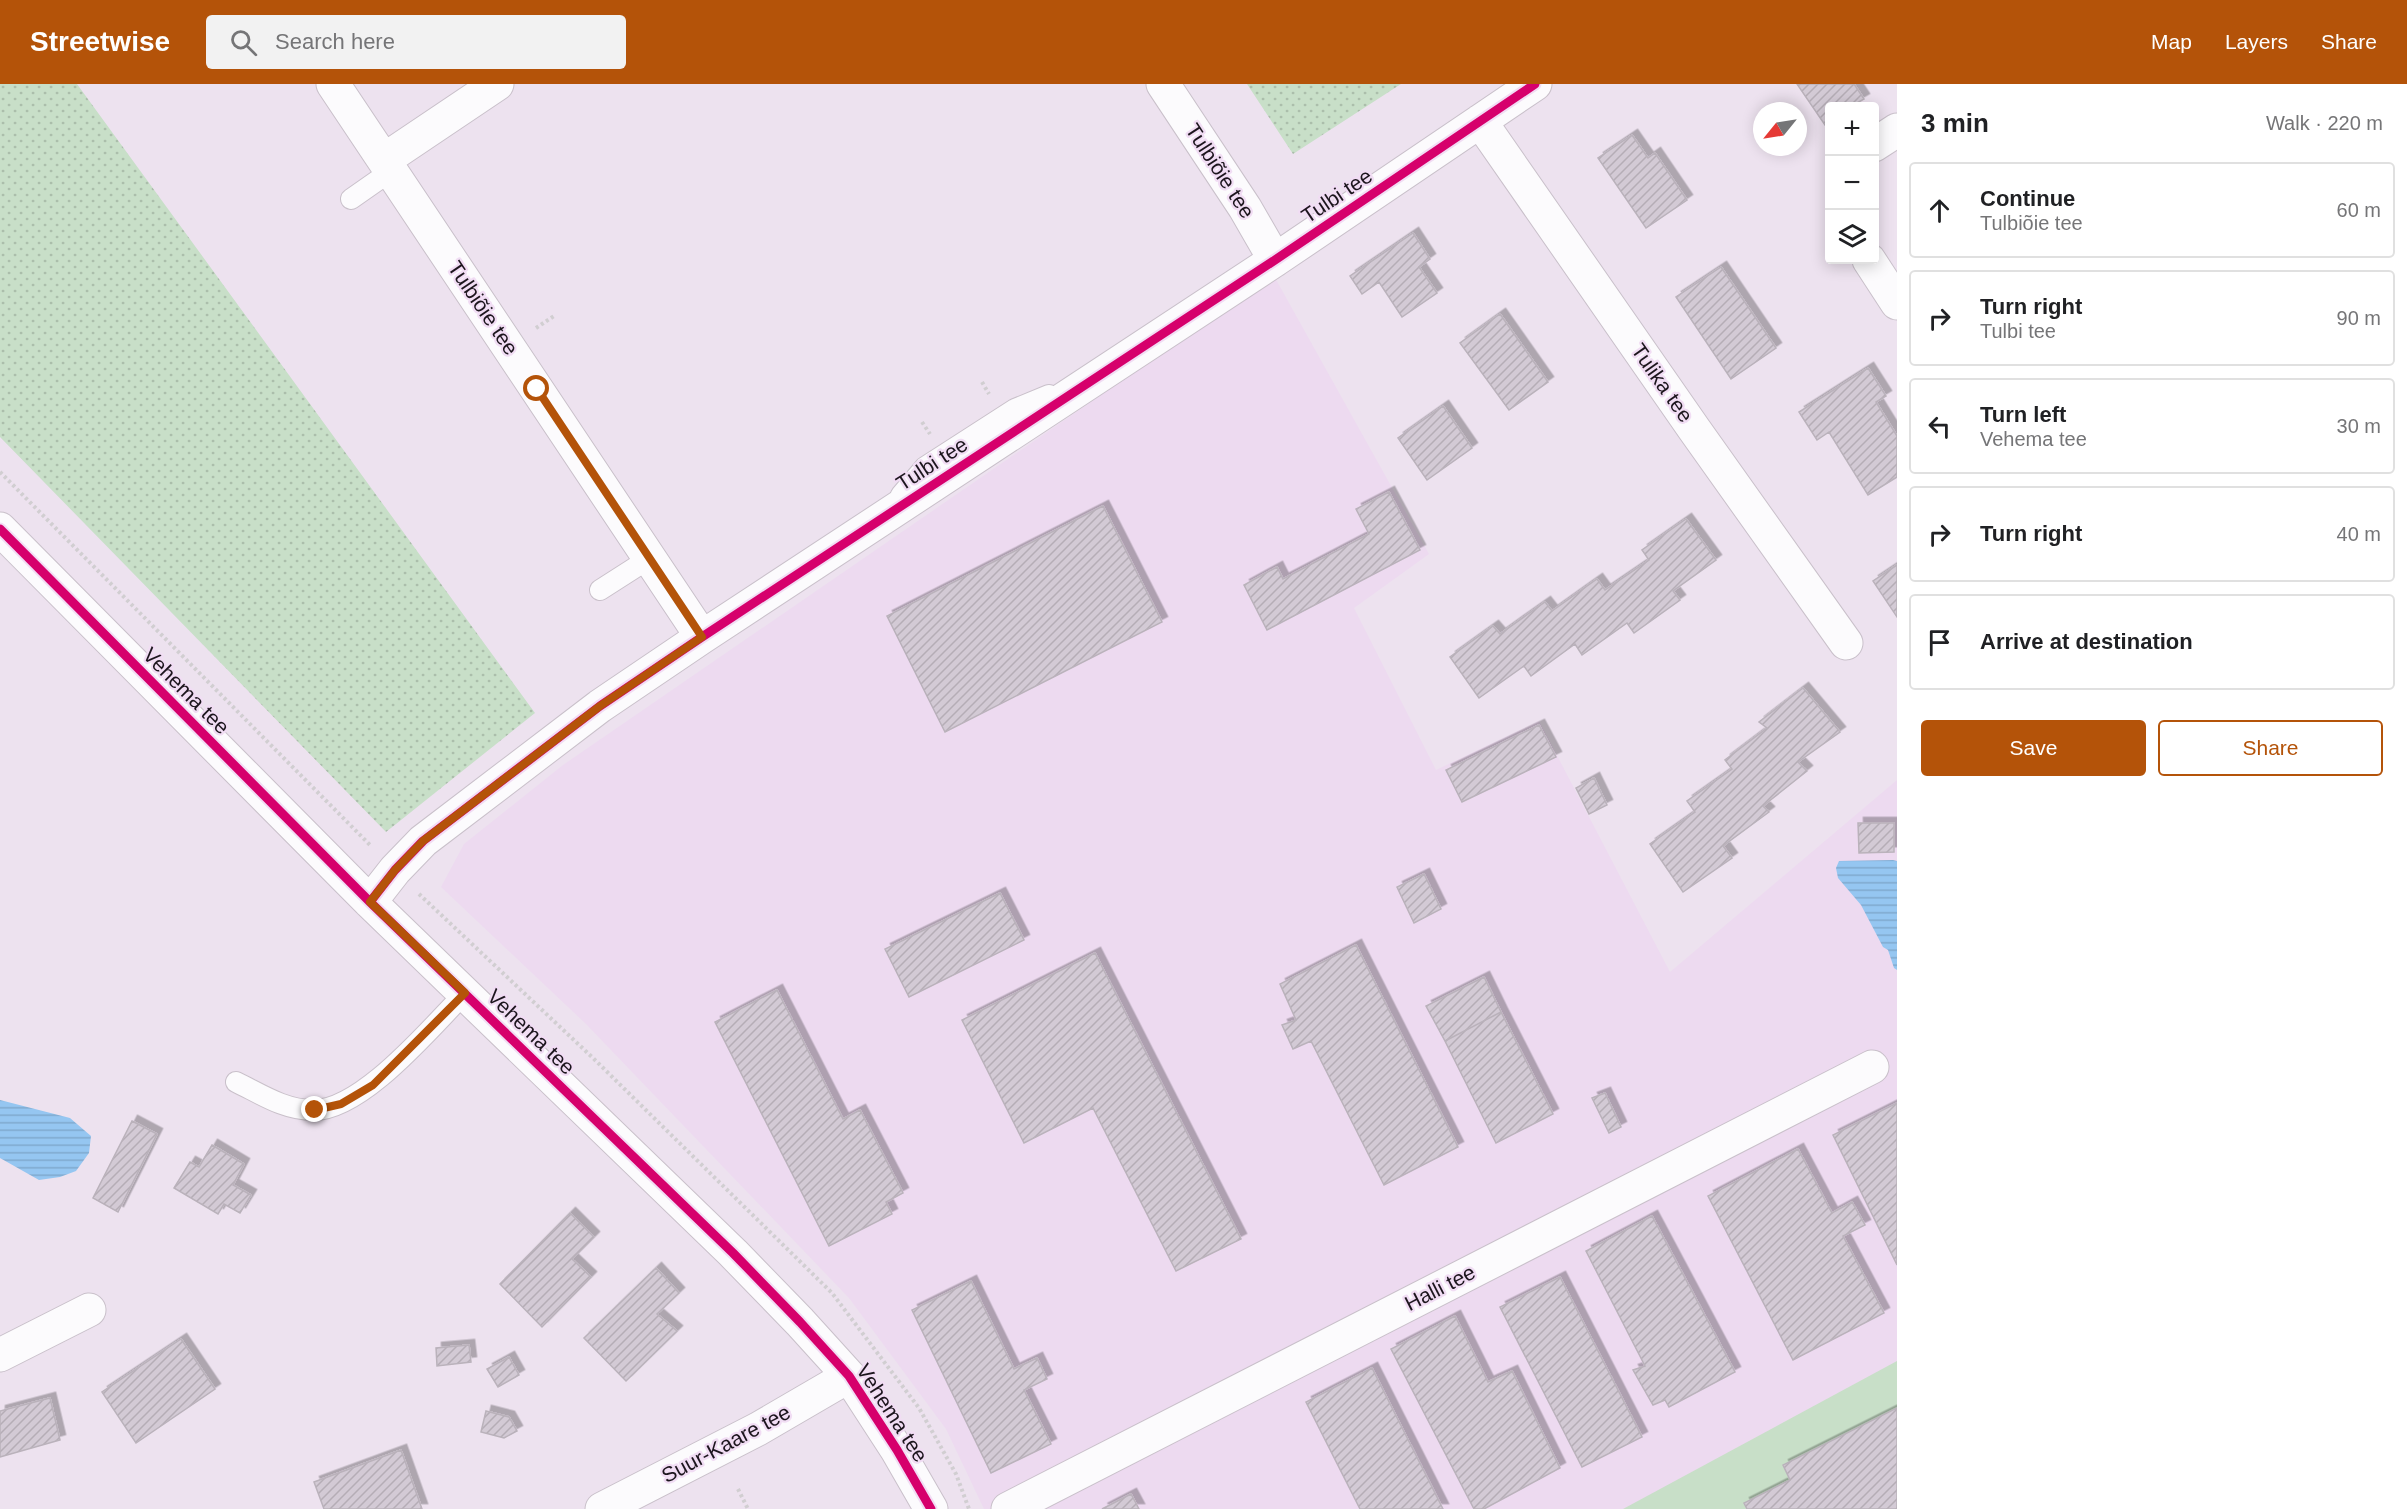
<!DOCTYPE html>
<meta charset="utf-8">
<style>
:root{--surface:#fff;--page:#f2f2f2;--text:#202124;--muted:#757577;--line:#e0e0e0;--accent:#b45309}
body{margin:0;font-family:Helvetica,sans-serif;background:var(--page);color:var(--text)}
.controls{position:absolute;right:18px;top:18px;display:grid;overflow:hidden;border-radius:6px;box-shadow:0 3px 15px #0003}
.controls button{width:54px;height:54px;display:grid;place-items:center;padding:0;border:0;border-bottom:2px solid var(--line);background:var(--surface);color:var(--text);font:30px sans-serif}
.compass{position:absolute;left:1753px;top:18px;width:54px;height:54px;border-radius:50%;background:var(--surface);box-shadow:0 3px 15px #0003;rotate:240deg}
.stop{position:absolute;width:18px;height:18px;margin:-14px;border:4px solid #b45309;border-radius:50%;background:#fff}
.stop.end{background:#b45309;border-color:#fff;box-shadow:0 2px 6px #0008}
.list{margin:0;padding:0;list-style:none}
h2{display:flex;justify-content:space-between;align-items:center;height:78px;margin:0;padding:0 24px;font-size:26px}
h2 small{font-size:20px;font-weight:400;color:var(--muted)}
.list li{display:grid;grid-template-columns:39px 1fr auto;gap:18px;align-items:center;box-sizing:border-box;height:96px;margin:0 12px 12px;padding:0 12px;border:2px solid var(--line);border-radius:6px}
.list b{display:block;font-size:22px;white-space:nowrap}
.list p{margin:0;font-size:20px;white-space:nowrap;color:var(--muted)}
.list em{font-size:20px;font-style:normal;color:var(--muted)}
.actions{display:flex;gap:12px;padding:18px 24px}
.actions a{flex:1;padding:14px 0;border:2px solid var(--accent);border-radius:6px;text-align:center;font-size:21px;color:var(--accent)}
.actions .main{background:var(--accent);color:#fff}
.icon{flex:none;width:33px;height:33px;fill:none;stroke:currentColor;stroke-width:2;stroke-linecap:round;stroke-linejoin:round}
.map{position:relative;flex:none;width:1897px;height:1425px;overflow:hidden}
header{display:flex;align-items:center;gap:36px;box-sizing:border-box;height:84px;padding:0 30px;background:var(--accent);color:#fff}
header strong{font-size:28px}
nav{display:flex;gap:33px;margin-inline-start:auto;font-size:21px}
.search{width:420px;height:54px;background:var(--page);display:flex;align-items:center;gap:15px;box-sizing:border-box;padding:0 21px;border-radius:6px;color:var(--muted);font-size:22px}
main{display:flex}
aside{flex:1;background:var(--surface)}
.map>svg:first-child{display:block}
.built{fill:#eddaf0}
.grass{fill:url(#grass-dots)}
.pitch{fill:#c8dfc8}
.water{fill:url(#water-rules)}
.building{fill:url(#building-hatch);stroke:#bab2bb;stroke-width:1.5;filter:url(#shadow)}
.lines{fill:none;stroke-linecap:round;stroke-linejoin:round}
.lane-casing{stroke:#c9c0ca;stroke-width:22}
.street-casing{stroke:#c9c0ca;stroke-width:35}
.path{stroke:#d1ced1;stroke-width:4;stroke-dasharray:3 3;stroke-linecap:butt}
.lane{stroke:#fcfbfd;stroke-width:20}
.street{stroke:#fcfbfd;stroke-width:33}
.cycleway-casing{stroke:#f1ddf4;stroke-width:13}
.cycleway{stroke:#d6006c;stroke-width:9}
.route{stroke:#b45309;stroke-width:8}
.labels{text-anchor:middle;stroke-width:4.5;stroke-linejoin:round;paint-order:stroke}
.street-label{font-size:21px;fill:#1c151d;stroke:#f1ddf4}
</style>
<header>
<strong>Streetwise</strong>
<div class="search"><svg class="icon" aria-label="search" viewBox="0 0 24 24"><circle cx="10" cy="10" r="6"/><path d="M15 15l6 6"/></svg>Search here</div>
<nav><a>Map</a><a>Layers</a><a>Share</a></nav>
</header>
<main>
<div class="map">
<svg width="1897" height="1425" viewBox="0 0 1897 1425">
<defs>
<pattern id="grass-dots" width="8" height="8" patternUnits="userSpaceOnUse" patternTransform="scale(1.5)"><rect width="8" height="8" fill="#c8dfc8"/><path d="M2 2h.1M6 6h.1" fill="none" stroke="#abbeab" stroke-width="1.8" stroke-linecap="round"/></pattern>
<pattern id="water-rules" width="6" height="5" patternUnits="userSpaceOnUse" patternTransform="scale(1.5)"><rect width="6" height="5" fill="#95c6f1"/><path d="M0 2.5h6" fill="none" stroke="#80a9ce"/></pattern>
<pattern id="building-hatch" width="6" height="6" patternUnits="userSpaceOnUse" patternTransform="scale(1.5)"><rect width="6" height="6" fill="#d3cad5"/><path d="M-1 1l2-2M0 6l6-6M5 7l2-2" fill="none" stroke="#b5adb6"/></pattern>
<filter id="shadow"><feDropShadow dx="5.5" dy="-5.5" stdDeviation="0" flood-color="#0004"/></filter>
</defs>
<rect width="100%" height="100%" fill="#ede2ef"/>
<path class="built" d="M1274 192 1429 470 1354 524 1436 686 1539 637 1670 888 1897 696V1425H984L946 1345 849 1214 586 940 441 803 464 760 563 681Z"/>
<path class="grass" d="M0 0H77L535 629 386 748 0 353Z
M1247 0H1401L1293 70Z"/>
<path class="pitch" d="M1897 1277V1425H1623Z"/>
<path class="water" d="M1893 776 1897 777V886L1894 884 1888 866 1883 863 1861 821 1838 794 1836 784 1839 777Z
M0 1016 70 1034 91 1052 89 1069 76 1087 60 1093 39 1096 0 1074Z"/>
<path class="building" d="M1797 0H1854L1864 15 1852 22H1830V38L1825 41Z
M1632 51 1648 74 1655 69 1687 116 1646 144 1598 74Z
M1413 149 1430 175 1419 183 1437 209 1402 233 1379 198 1362 210 1350 192Z
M1721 183 1776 264 1731 295 1676 213Z
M1500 230 1548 298 1509 326 1460 259Z
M1868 284 1886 312 1876 318 1897 352V393L1868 411 1829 348 1817 356 1799 328Z
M1443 322 1472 364 1427 396 1398 354Z
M1389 408 1420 466 1267 546 1244 501 1277 483 1283 495 1369 450 1356 425Z
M1103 422 1162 538 945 648 887 532Z
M1686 435 1716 476 1673 507 1680 516 1634 549 1627 539 1582 571 1575 560 1531 592 1524 582 1479 614 1450 573 1493 542 1500 550 1545 518 1552 527 1597 495 1605 506 1649 476 1642 466Z
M1897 481V533L1873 497Z
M1803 604 1840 648 1798 678 1807 687 1763 722 1769 728 1723 762 1732 774 1683 808 1650 760 1695 728 1687 717 1732 685 1725 676 1767 644 1759 638Z
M1539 641 1556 673 1462 718 1446 686Z
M1594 694 1607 721 1589 730 1576 704Z
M1858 739H1894V768L1859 769Z
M1424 790 1441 825 1414 839 1397 803Z
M1000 809 1024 856 909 913 885 865Z
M1356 861 1458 1063 1384 1101 1311 957 1293 965 1282 941 1296 936 1280 900Z
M1095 869 1241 1155 1176 1187 1093 1024 1024 1059 962 936Z
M1484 893 1501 928 1445 957 1426 922Z
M777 906 843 1035 860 1026 903 1109 886 1118 892 1130 829 1162 715 938Z
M1501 928 1553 1030 1496 1059 1445 957Z
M1605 1009 1621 1043 1609 1049 1592 1014Z
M1897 1019V1181L1833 1051Z
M132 1037 157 1050 118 1128 93 1114Z
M212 1061 244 1080 233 1101 251 1111 240 1129 224 1120 218 1130 174 1104 190 1078 199 1083Z
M1798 1065 1832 1129 1852 1118 1865 1141 1843 1152 1884 1229 1793 1276 1708 1112Z
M570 1129 594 1153 572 1175 591 1193 542 1243 500 1200Z
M1652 1132 1735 1288 1669 1323 1665 1316 1653 1321 1633 1286 1645 1282 1586 1167Z
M656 1184 679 1209 657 1230 677 1247 626 1297 584 1254Z
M1560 1193 1642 1353 1582 1383 1500 1223Z
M971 1197 1014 1285 1037 1274 1047 1295 1024 1306 1051 1360 991 1389 912 1226Z
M1455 1232 1488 1298 1512 1287 1560 1384 1484 1425H1474L1391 1265Z
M181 1255 215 1305 136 1359 102 1308Z
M469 1261 471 1278 437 1282 436 1264Z
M509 1273 519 1291 498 1303 487 1285Z
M1372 1284 1443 1425H1360L1306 1318Z
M50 1314 60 1356 0 1373V1327Z
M1897 1324V1425H1747L1744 1419 1790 1396 1783 1381Z
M486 1327 509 1333 517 1347 504 1354 481 1348Z
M401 1366 422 1425H324L314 1398Z
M1131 1410 1139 1425H1102Z"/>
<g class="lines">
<g class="lane-casing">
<path id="lane" d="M351 115 391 87
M901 411 925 383 1015 325 1049 311
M600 506 650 474
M236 998C261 1010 284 1026 313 1026 362 1027 431 943 465 909"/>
</g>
<g class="street-casing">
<path id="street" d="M333 0 702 553
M1163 0 1245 124 1275 176
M1480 37 1694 345 1846 559
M1874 61 1897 46
M384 76 497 0
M1869 176 1897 219
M0 445 370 818 733 1169 800 1238 849 1292 897 1366 931 1425
M370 818 395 786 423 757 600 622 702 553 1275 176 1535 0
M0 1271 89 1226
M602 1425 758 1345 849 1292
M1008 1425 1872 983"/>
</g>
<path class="path" d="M536 244 554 232
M982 298 989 310
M922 338 930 350
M0 388 371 762
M419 810 593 974 832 1209 919 1324 956 1390 969 1425
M738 1405 748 1425"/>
<use href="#lane" class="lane"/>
<use href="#street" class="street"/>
<g class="cycleway-casing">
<path id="cycleway" d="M0 445 370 818 733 1169 800 1238 849 1292 897 1366 931 1425
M370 818 395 786 423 757 600 622 702 553 1275 176 1535 0"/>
</g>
<use href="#cycleway" class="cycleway"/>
</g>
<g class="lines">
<path class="route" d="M315 1026 341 1020 373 1001 465 909 370 818 395 786 423 757 600 622 702 553 537 305"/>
</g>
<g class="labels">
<g class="street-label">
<text transform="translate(1220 87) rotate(57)" y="7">Tulbiõie tee</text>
<text transform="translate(1337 112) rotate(-34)" y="7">Tulbi tee</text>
<text transform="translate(483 224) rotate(56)" y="7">Tulbiõie tee</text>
<text transform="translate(1662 299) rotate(55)" y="7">Tulika tee</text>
<text transform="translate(932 380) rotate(-33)" y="7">Tulbi tee</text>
<text transform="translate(186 607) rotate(45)" y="7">Vehema tee</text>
<text transform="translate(531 948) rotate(44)" y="7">Vehema tee</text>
<text transform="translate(1440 1204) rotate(-27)" y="7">Halli tee</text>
<text transform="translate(892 1329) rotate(57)" y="7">Vehema tee</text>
<text transform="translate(726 1360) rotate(-28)" y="7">Suur-Kaare tee</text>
</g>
</g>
</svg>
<div class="controls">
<button>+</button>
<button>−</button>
<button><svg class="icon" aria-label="layers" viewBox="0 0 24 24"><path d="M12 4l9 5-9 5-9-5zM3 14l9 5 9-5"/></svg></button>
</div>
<svg class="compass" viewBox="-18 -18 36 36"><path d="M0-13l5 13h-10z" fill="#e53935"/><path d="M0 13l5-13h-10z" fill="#757577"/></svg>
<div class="stop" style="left:537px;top:305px"></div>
<div class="stop end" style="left:315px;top:1026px"></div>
</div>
<aside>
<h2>3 min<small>Walk · 220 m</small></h2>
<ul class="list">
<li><svg class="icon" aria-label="ahead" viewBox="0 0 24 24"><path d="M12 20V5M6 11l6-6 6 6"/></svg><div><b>Continue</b><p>Tulbiõie tee</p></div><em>60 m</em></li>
<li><svg class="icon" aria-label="right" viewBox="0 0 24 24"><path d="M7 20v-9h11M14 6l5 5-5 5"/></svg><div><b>Turn right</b><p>Tulbi tee</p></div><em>90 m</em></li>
<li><svg class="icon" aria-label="left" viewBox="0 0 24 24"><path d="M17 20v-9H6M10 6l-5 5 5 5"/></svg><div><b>Turn left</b><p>Vehema tee</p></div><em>30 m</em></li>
<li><svg class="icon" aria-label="right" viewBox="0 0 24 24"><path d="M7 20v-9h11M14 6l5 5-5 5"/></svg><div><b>Turn right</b></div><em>40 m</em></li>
<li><svg class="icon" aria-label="arrive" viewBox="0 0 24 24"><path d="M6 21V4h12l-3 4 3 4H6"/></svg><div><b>Arrive at destination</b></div></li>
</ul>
<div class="actions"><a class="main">Save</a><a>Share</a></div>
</aside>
</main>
